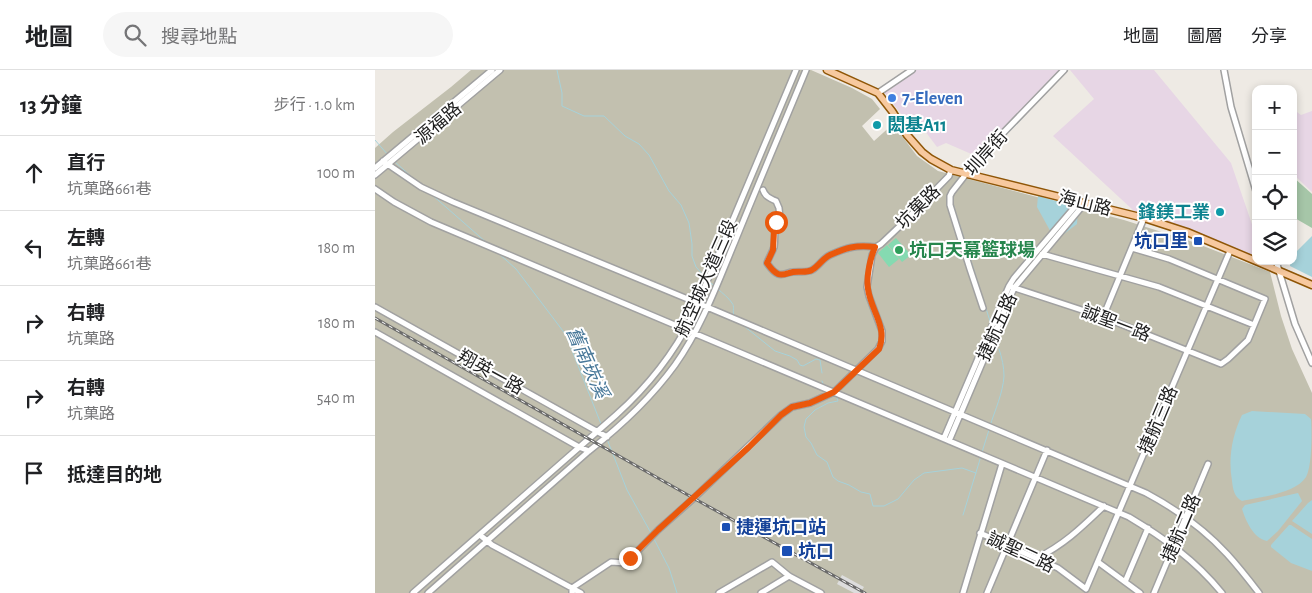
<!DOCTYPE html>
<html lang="zh-TW">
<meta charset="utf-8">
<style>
:root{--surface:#fff;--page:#f6f6f6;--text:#202124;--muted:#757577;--line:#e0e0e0}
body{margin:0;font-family:"Alegreya Sans","Noto Sans TC",sans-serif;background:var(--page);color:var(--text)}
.controls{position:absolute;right:15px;top:15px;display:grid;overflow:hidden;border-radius:10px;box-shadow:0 2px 8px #0003}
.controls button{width:45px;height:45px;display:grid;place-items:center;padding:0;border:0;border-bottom:1px solid var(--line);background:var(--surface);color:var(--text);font:25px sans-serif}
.stop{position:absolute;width:15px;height:15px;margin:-11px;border:4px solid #ea580c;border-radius:50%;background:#fff}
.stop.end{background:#ea580c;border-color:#fff;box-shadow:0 1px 5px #0008}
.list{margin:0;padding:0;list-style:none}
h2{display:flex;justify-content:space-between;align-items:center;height:65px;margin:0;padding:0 20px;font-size:21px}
h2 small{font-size:16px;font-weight:400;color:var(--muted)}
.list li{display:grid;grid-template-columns:32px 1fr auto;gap:15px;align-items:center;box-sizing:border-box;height:75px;padding:0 20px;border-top:1px solid var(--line)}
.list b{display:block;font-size:19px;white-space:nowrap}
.list p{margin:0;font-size:16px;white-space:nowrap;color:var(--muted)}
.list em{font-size:16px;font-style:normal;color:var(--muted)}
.icon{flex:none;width:28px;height:28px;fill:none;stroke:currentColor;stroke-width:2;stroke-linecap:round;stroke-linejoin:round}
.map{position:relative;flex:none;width:937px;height:523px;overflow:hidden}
header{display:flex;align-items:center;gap:30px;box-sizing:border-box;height:70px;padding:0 25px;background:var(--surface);border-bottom:1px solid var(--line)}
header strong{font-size:24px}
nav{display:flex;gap:28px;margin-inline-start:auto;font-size:18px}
.search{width:350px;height:45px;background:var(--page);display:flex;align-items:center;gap:12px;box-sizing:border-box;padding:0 18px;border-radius:28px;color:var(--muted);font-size:19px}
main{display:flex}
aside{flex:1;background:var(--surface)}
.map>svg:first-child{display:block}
.industrial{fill:#e7d6e5}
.construction{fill:#c2c0af}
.cemetery{fill:#a6c6a8}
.pitch{fill:#85dab1}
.parking{fill:#ddd}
.water{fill:#a6d2da}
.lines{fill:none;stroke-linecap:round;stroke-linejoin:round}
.stream{stroke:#a6d2da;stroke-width:1}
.minor-casing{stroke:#a1a1a1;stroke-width:8}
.major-casing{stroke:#8f5607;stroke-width:9}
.minor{stroke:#fff;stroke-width:5}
.major{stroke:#f7c99f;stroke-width:6}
.rail-casing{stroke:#6b6b6b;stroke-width:3}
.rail{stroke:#fff;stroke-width:1;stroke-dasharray:4;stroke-linecap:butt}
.route{stroke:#ea580c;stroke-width:6}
.shop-dot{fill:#3f7fe0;stroke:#fff;stroke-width:2}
.culture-dot{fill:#0f9aa8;stroke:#fff;stroke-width:2}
.transit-dot{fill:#1a4fb4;stroke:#fff;stroke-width:2}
.leisure-dot{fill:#2e9e5b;stroke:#fff;stroke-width:2}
.labels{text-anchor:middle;stroke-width:4;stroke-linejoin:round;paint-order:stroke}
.shop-label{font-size:18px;font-weight:bold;fill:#366cbe;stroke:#fff;text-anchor:start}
.street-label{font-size:18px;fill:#1d1d1d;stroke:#fff}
.culture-label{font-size:18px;font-weight:bold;fill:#0d838f;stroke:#fff;text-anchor:start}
.transit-label{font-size:18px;font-weight:bold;fill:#164399;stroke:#fff;text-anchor:start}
.leisure-label{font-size:18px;font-weight:bold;fill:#27864d;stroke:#fff;text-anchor:start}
.water-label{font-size:19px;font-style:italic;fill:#487899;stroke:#fff}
</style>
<header>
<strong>地圖</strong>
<div class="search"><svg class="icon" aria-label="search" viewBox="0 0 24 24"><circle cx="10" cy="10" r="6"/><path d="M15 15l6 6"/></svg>搜尋地點</div>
<nav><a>地圖</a><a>圖層</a><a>分享</a></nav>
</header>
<main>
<aside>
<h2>13 分鐘<small>步行 · 1.0 km</small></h2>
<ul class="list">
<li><svg class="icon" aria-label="ahead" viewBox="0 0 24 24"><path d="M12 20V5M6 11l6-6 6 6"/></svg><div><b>直行</b><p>坑菓路661巷</p></div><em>100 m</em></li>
<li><svg class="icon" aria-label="left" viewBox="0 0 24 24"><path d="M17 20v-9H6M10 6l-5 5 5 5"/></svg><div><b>左轉</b><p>坑菓路661巷</p></div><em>180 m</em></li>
<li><svg class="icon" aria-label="right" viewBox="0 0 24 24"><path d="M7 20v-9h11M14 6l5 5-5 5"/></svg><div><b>右轉</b><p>坑菓路</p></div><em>180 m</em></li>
<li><svg class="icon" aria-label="right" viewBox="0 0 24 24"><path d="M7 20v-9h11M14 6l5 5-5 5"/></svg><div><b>右轉</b><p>坑菓路</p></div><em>540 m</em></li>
<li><svg class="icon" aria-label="arrive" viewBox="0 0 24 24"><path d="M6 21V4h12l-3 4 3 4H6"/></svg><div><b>抵達目的地</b></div></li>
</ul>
</aside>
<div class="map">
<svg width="937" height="523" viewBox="0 0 937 523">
<rect width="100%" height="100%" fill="#eeeae4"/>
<path class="industrial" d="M533 0H686L601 86 571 73 562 77 544 53 537 58 509 22 537 3Z
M695 0H779L856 93 881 166V186L759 141 678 66 719 29Z
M918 39 926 45 937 41V122L918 104Z"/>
<path class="construction" d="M96 0H436L477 18 497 29 505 39 487 56 499 71 518 54 542 86 563 101 749 150 818 172 895 202 906 246 917 279 937 323V523H0V78L18 62 76 17Z"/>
<path class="cemetery" d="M918 107 937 124V158L918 147Z"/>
<path class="pitch" d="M521 168 536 185 527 192 513 175Z
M512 175 524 189 514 197 503 183Z"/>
<path class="parking" d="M467 505 489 517 485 523H479L462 514Z"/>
<path class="water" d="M663 126 703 137 702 154 685 167 682 168 678 166 662 137Z
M937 166V207L915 196V191H918V186L920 183Z
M877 341 930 344 936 349C937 362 937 397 931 407 920 424 885 427 867 431 859 427 858 419 857 411 853 388 857 366 867 345Z
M923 423 927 431 903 461 892 471C878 468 871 451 867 439L870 435Z
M937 430V464L917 451 933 433Z
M914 455H916L937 469V501L916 493 896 477V475Z"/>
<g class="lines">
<path class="stream" d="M182 0 187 23V36L209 46H229L250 66 264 74 274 85 294 121 306 135 314 153 317 174V186L321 197 331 208
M0 70 13 85
M19 91 40 110
M596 102 688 5
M580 123 578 126V134L615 251
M56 124 112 173
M122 182 141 199 191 265 226 354
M334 211 340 217
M343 219C347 223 354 228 357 233 360 237 357 240 359 246
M369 256 400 281 415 286 422 290 425 295 428 296 441 289 445 290 447 303
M447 311 449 316
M456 324 462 328 463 331 453 333 440 340 431 349 429 357 431 367 436 373 442 385 452 392 458 407 463 411 474 415 486 422 495 424 498 436H509L523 429 539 410 549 403 587 398 601 403
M615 356C620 340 628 323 629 306 629 297 627 288 624 279
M232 369 252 420 276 463
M607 382 614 360
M588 445 606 386
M279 469 294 498 302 523"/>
<g class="minor-casing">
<path id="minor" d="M849 0 856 37 881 121
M503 23 537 0
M8 91 46 117 78 132 332 237 771 423C801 439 829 459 852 484 863 496 874 510 884 523
M0 98 117 0
M0 105 125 0
M0 119 19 132 56 152 754 447C789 468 820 490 847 523
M388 120C390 126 394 128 401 131L404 138 405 148C397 157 401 166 399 177 397 183 394 187 392 193 395 197 398 202 403 204 408 206 413 202 418 202 425 201 431 203 437 200 444 196 448 188 455 185 473 177 481 175 501 177
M667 184 784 217 879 255
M901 191 920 254 937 293
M634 216 728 247 846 294 853 289 873 270 890 229 794 189 757 178
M0 237 232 367
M608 238 595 199 575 135V126L577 122 602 90 689 0
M728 247 769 148
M0 262 204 377 214 381
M569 368 634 216 639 208 704 132
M574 371 639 218 710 133
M605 463 683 498 711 519 855 181
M105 465 117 475 206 523
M662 488C690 474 707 457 729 436
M723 492 765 523
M750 512 773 458
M38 523 241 345C272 317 298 285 317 247L421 0
M53 523 214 381C246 356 276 328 300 295 327 257 343 212 361 169 384 112 408 56 431 0
M197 523V518L236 492 251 493 283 460 319 428 406 345 417 337 435 333 459 322 503 279 507 271V261L494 226 492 217 497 185 501 177 506 174 526 155 574 106 576 100
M344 523 397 492 414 506 446 523
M386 523 414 506
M588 523 627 394
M612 523 672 380
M779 523 833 394"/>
</g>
<g class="major-casing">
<path id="major" d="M452 0 503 23 517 41 532 65 547 82 556 89 576 100 769 148 812 162 881 191
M881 191 937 215"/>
</g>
<use href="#minor" class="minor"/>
<use href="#major" class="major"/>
<g class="rail-casing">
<path id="rail" d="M0 248 320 429 490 523"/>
</g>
<use href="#rail" class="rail"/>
</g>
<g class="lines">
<path class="route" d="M255 488 283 460 374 377 406 345 417 337 435 333 459 322 504 279C513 257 496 241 493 219 491 207 495 189 500 177 481 175 473 177 455 185 448 188 444 196 437 200 431 203 425 201 418 202 413 203 408 206 403 204 398 202 395 197 392 193L398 180 399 161 401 152"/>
</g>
<circle class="shop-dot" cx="517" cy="28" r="5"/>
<g class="culture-dot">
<circle cx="502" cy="55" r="5"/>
<circle cx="845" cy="142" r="5"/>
</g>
<g class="transit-dot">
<rect x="818" y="166" width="10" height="10" rx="2.5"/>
<rect x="346" y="452" width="10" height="10" rx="2.5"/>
<rect x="406" y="475" width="12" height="12" rx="2.5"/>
</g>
<circle class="leisure-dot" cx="524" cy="180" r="5"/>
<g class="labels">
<g class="shop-label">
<text x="527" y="34">7-Eleven</text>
</g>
<g class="street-label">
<text transform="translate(63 53) rotate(-40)" y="6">源福路</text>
<text transform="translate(611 83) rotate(-48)" y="6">圳岸街</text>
<text transform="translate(710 133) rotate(14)" y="6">海山路</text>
<text transform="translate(543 137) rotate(-45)" y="6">坑菓路</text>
<text transform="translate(331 208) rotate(-66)" y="6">航空城大道三段</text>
<text transform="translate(741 253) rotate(21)" y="6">誠聖一路</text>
<text transform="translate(622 257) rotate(-66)" y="6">捷航五路</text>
<text transform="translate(116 302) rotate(29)" y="6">翔英一路</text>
<text transform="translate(783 350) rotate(-67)" y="6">捷航三路</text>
<text transform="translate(806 458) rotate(-67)" y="6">捷航二路</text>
<text transform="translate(646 482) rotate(25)" y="6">誠聖二路</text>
</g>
<g class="culture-label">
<text x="512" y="61">閎基A11</text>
<text x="835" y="148" text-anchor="end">鋒鎂工業</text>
</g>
<g class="transit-label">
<text x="813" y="177" text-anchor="end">坑口里</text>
<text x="361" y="463">捷運坑口站</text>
<text x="423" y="487">坑口</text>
</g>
<g class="leisure-label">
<text x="534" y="186">坑口天幕籃球場</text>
</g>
<g class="water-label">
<text transform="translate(213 292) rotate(66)" y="7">舊南崁溪</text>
</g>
</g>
</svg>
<div class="controls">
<button>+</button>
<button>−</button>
<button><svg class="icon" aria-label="locate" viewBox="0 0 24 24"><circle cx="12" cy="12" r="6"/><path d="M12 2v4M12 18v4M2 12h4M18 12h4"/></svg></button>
<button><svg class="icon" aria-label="layers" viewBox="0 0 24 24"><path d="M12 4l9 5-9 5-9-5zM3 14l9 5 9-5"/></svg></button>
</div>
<div class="stop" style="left:401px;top:152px"></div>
<div class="stop end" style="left:255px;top:488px"></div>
</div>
</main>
